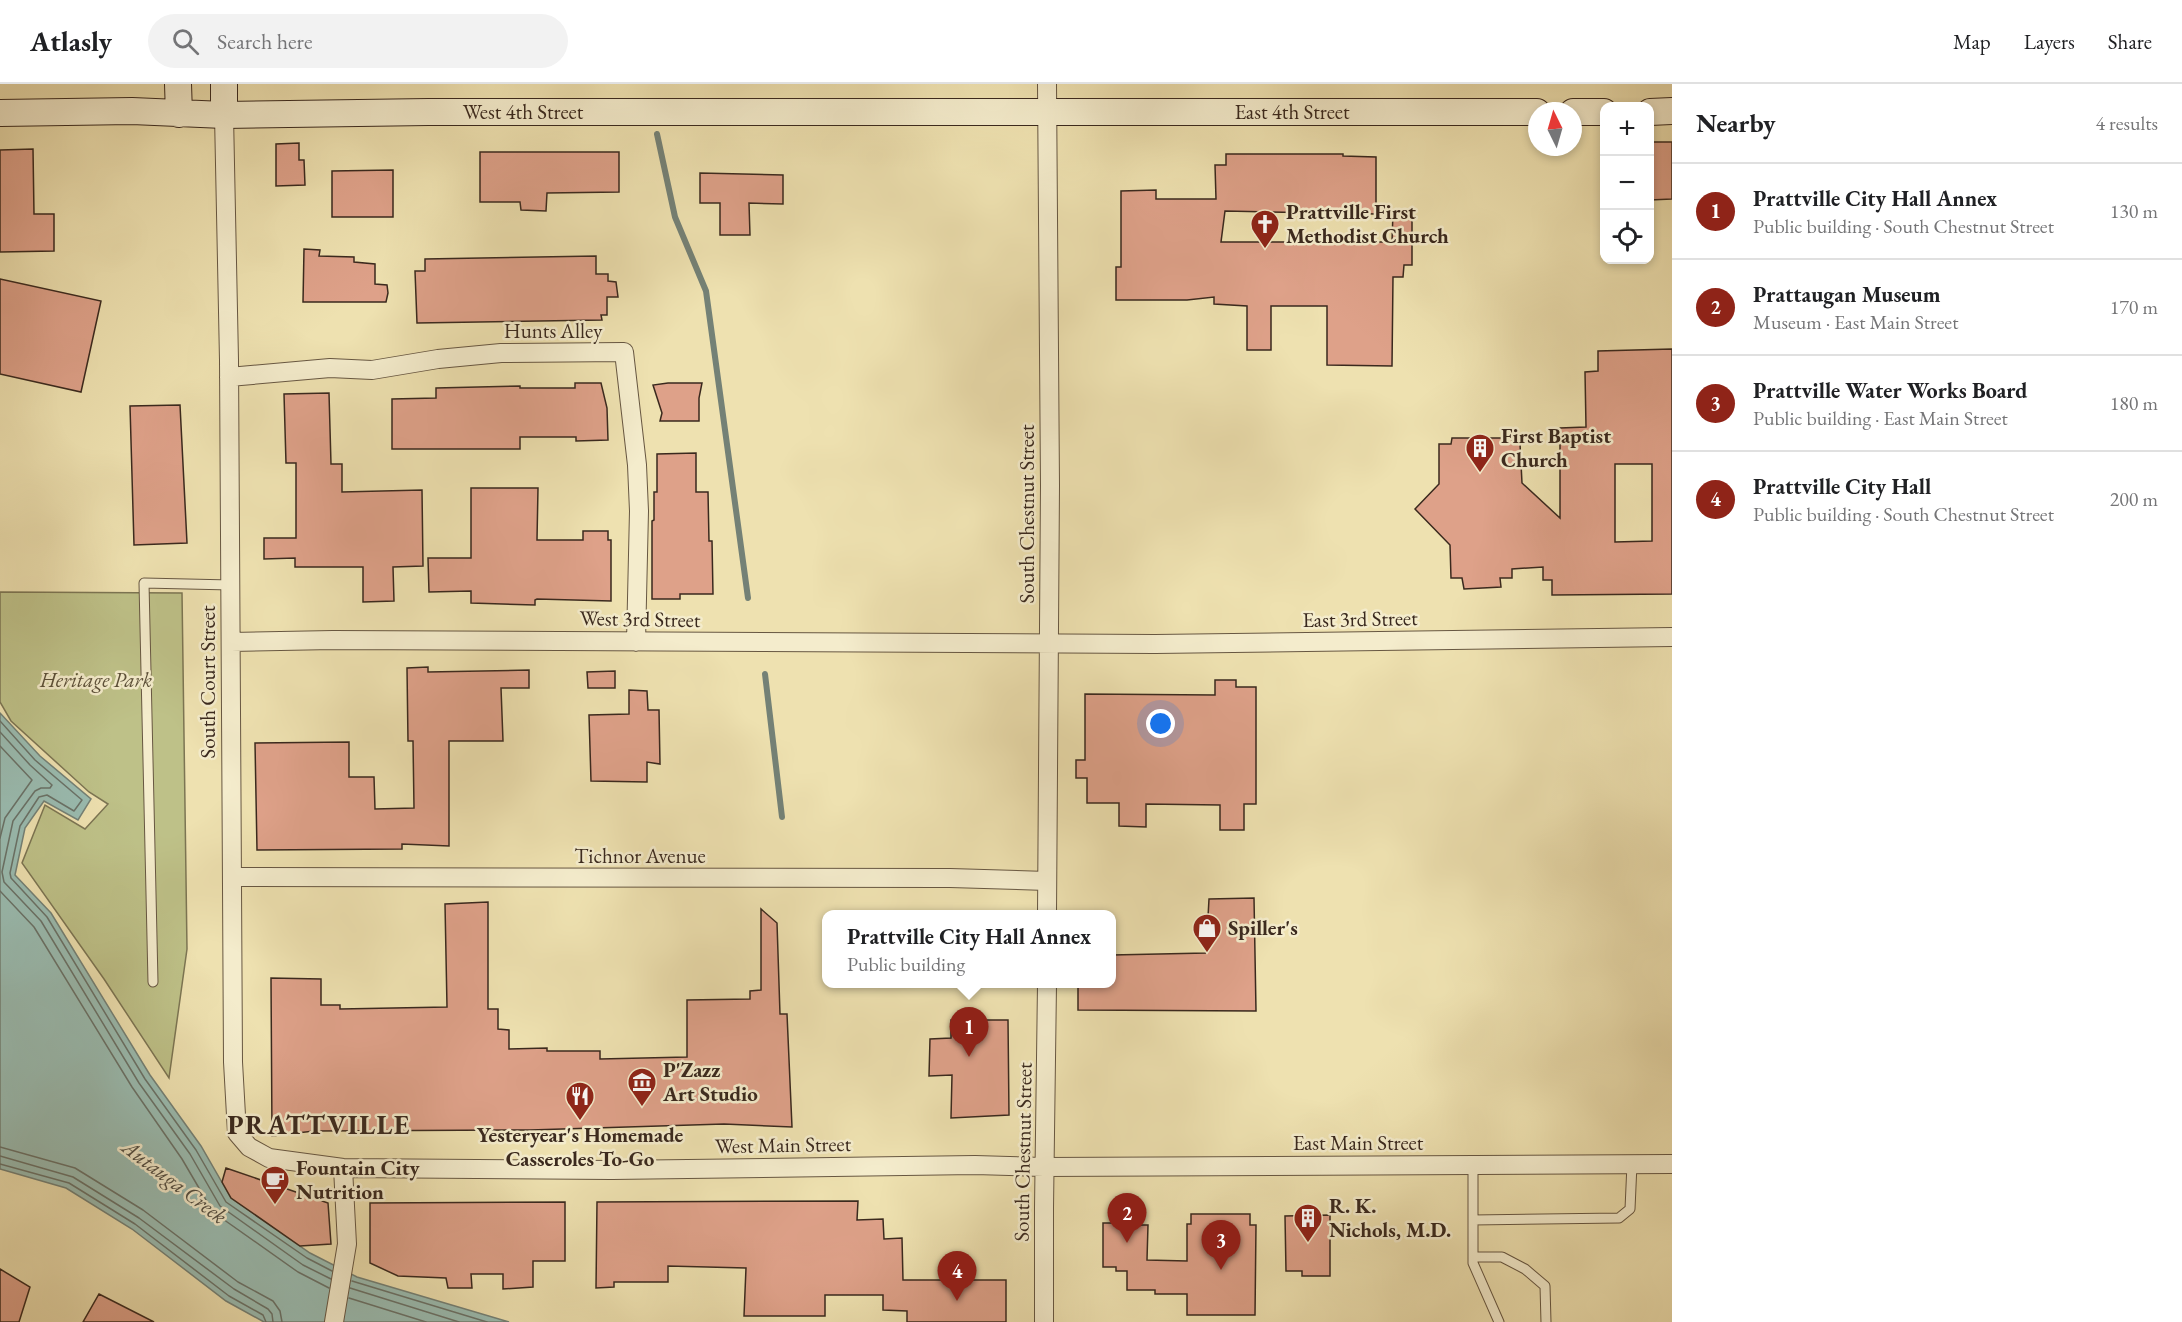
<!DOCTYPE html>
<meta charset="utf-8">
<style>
:root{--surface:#fff;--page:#f2f2f2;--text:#202124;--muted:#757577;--line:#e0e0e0;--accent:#8f2418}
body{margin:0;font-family:"EB Garamond",serif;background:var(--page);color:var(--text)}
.controls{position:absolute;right:18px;top:18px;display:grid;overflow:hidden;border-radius:12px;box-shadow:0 3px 9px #0003}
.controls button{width:54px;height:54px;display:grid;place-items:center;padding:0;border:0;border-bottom:2px solid var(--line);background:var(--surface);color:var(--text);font:30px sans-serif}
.compass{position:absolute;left:1528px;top:18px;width:54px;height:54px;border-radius:50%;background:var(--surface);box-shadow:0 3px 9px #0003;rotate:355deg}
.you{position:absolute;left:1161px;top:640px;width:21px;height:21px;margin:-15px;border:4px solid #fff;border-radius:50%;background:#1a73e8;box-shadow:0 0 0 9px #1a73e833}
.badge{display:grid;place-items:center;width:39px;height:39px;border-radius:50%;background:var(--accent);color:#fff;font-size:20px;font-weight:700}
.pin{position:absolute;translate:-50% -50px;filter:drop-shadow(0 2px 3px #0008)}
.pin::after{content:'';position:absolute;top:32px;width:21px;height:18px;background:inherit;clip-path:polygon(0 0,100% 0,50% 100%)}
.popup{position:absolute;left:822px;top:826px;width:294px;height:78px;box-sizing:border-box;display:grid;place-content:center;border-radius:12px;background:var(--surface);filter:drop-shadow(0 2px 4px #0005);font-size:20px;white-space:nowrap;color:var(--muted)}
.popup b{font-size:22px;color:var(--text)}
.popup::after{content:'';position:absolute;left:50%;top:100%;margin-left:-12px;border:12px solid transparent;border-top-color:var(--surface)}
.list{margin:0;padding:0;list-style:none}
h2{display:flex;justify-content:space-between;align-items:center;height:78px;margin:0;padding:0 24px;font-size:26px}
h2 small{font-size:20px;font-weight:400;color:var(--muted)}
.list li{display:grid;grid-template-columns:39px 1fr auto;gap:18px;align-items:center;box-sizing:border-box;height:96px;padding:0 24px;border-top:2px solid var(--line)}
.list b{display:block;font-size:22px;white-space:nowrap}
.list p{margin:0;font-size:20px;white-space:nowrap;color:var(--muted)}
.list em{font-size:20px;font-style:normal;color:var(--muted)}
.icon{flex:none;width:33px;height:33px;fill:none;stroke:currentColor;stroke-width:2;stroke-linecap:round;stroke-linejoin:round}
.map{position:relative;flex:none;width:1672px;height:1238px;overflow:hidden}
header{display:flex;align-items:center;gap:36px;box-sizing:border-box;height:84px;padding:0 30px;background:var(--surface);border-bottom:2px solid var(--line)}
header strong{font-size:28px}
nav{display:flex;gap:33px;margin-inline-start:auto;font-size:21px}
.search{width:420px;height:54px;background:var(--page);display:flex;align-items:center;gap:15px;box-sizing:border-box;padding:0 21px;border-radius:33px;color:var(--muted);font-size:22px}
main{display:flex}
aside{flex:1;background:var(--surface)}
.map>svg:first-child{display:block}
.green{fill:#bec188;stroke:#7c7553;stroke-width:1.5}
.water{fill:#9abcb1;stroke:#748176;stroke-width:1.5}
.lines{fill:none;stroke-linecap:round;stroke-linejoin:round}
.shore{stroke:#6a7268;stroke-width:1.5}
.stream{stroke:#748176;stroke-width:6}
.building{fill:#dea189;stroke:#3a291e;stroke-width:1.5;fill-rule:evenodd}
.lane-casing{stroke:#675742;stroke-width:11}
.street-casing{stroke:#675742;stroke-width:20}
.secondary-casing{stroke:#3a291e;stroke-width:28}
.lane{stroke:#f4eccc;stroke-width:9}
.street{stroke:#f4eccc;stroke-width:18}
.secondary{stroke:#f4eccc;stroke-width:26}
.labels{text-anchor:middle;stroke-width:5;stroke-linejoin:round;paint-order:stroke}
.street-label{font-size:21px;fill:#3a291e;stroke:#f4eccc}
.poi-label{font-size:21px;font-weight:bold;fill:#3a291e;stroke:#f4eccc;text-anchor:start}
.park-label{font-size:21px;font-style:italic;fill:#5b4f38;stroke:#f4eccc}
.water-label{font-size:22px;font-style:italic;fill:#524e43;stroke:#f4eccc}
.district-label{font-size:27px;font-weight:bold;letter-spacing:1.5px;fill:#3a291e;stroke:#f4eccc}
</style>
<header>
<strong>Atlasly</strong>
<div class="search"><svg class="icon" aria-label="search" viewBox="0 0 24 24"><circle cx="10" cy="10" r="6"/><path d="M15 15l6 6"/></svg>Search here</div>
<nav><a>Map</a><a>Layers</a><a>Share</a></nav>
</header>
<main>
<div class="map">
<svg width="1672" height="1238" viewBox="0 0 1672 1238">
<rect width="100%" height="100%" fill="#eee1b0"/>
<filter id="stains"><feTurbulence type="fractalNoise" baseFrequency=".00333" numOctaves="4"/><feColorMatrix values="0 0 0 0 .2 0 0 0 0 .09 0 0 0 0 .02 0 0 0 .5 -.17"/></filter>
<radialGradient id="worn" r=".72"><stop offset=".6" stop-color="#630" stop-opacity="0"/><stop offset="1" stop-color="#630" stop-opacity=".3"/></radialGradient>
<path class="green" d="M0 508 182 509 187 865 169 994 104 895 22 779 45 721 85 745 108 720 89 708 11 637 0 618Z"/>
<path class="water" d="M0 629 40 672 91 715 78 736 44 717 25 744 15 791 51 829 150 991 201 1062 231 1114 310 1169 357 1193 509 1238H264L226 1217 132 1145 66 1104 0 1085Z"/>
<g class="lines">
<path class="shore" d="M0 637 35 676 82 716 74 727 47 711 39 713 20 742 10 789 11 794 47 833 145 995 196 1066 226 1118 307 1174 332 1187
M0 648 30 681 52 701 50 704H41L35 707 13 737 2 788 4 798 41 837 139 999 190 1070 220 1122 303 1181 331 1195
M0 662 32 696 5 734 0 754
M0 807 34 843 132 1003 182 1075 213 1128 298 1188 329 1204
M0 1063 75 1084 143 1126 238 1198 273 1217 280 1227 282 1238
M0 1072 73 1093 139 1134 234 1205 268 1225 272 1230 273 1238
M0 1080 69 1099 135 1140 229 1212 263 1231 266 1238
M352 1197 487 1238
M350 1204 459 1238
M349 1214 426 1238"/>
<path class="stream" d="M657 50 675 133 706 207 748 514
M765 590 782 733"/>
</g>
<path class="building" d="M1650 58H1672V115L1650 116Z
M299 59V76H304L305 101 276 102V60Z
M33 65 34 130H54V167L0 168V66Z
M480 68H619V108L547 109 546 127 521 126 520 118H480Z
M1226 70H1343V72L1376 73V130L1225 127 1221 158H1392L1393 128 1412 129V181H1404L1403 193H1393L1392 282 1327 281V222H1271V266H1247V222L1214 220V213L1187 216H1116V183H1121V107L1156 106V115H1216L1215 81H1226Z
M393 86V133H332V87Z
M700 89 783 91V120L749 119 750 151H720V119H700Z
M304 165 320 166 319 172 354 173V178L375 180V200L387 201 388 209 386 218H303Z
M596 172V190H608V197L616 198 618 213H607V231H601L602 236 417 239 415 187H425V175Z
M0 195 101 217 81 308 0 290Z
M1672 265V510L1552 511V496H1543V483L1512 485V494H1500L1501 503 1464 505 1462 494H1451L1450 461 1415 425 1439 400V360H1451L1452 354H1512V360H1520L1522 399 1560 434V344L1586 343 1585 288 1598 287V267ZM1615 380H1652V457L1615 458Z
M575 299H601L607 324 608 356 576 357V353H520V365H392V315L436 314V304L520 302V304H575Z
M668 299H702L699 314V337H660L662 329 653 301Z
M329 309 331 380H342V408L422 406 423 482 393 483 394 517 363 518V483H295V474L264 475V454H296V379H286L284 310Z
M180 321 187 459 134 461 130 322Z
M696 369V408H708L709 457H712L713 510H680V515H652V437L654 436V408H657V370Z
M471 404H538L537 456H583V447H608V456H611V517L537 515 535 516V521L471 519V507L429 508 428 474H471Z
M428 583V588L529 586V604H501L503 657H449V762L402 760V765L257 766 255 659 349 658V693H374L375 725 414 724 413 657H408L407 584Z
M615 587V604H588L587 588Z
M1215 596H1236V603H1256V720H1244V746H1220V721L1146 720V743L1119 742V719H1087V694H1076V676H1085V610L1215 611Z
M629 606 647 607 648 626H659L660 680 647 678V698L591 697 589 631 629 630Z
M1254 814 1256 927 1078 926V900H1112V871L1206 869 1209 815Z
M488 818V925H498V945L509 946V965L547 964V967H600V975L687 973V916L750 915V907L761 906V825L777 839 780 930H787L792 1043 724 1040 530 1046 314 1047 272 1052 271 894 321 895V921H340V925L447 923 445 820Z
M951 936H1008L1009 1031 951 1034 952 991 929 992 930 955 951 954Z
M226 1084 328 1119 331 1160 300 1162 231 1114 222 1098Z
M858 1117 857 1136 883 1135 884 1155 902 1154 903 1196H1006V1238H907V1227L883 1226V1211H825V1232H744L746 1184 668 1182V1198H614V1203L596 1204 597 1118Z
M565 1118V1177H533V1203L503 1205V1190H471L472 1204H448L446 1194 398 1192 370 1179V1119Z
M1191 1130H1250V1141H1256L1255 1231H1187V1210H1155V1206H1127V1187H1116V1183H1103V1139H1115V1134H1132V1141H1148L1147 1176 1187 1177V1140H1191Z
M1330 1131V1192H1302V1187H1286L1285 1132Z
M0 1185 30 1203 19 1238H0Z
M99 1210 154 1238H83Z"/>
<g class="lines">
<g class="lane-casing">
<path id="lane" d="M153 898 144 499 231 501
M1473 1081V1179L1499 1238
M1473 1136 1619 1134 1630 1125 1632 1080
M1473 1173H1502L1525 1185 1545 1202 1546 1238"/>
</g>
<g class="street-casing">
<path id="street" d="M224 31 229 276 233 978 237 1049 249 1063 269 1074 343 1084 612 1086 975 1081 1044 1083 1672 1080
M229 293 330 284 372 286 438 275 501 269 624 268 637 381 639 427 636 558
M231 558 333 556 1155 560 1672 553
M233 793 950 794 1047 797
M1047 830 1050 401 1047 0
M334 1238 347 1160 343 1084
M1044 1238V1124L1047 900"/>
</g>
<g class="secondary-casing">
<path id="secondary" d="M178 0 179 30
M224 0V31
M1573 28H1604
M1650 28 1672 27
M0 29 132 27 224 31 428 28H1537"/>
</g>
<use href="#lane" class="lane"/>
<use href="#street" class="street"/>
<use href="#secondary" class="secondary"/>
</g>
<defs>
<g id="church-pin" transform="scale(1.5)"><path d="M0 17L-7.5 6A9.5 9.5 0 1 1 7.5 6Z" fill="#8f2418" stroke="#f4eccc"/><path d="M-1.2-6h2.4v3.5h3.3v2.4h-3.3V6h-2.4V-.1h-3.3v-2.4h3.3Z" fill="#fff"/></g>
<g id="building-pin" transform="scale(1.5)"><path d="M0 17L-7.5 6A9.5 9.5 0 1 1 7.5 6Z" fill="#8f2418" stroke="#f4eccc"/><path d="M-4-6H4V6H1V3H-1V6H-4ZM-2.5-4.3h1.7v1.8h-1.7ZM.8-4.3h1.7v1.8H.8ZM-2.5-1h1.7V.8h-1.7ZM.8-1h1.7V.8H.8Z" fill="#fff"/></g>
<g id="shop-pin" transform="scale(1.5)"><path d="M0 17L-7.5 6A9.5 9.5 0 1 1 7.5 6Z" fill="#8f2418" stroke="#f4eccc"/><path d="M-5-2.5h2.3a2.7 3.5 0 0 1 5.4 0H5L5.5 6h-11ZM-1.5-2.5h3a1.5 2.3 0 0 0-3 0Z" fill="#fff"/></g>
<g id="museum-pin" transform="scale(1.5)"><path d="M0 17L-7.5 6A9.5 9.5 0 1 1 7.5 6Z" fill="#8f2418" stroke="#f4eccc"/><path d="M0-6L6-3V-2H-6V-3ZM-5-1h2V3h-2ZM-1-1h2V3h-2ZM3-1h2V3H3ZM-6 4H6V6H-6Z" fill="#fff"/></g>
<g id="restaurant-pin" transform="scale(1.5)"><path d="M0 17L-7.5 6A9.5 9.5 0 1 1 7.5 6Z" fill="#8f2418" stroke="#f4eccc"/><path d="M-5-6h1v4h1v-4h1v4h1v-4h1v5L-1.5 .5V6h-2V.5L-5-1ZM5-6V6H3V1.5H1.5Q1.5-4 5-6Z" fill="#fff"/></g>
<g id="cafe-pin" transform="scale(1.5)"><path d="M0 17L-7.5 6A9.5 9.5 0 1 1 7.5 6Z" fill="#8f2418" stroke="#f4eccc"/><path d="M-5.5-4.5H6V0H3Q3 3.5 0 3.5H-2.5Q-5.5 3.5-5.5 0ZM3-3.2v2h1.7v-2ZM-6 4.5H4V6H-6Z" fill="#fff"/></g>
</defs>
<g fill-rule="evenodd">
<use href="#church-pin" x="1265" y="140"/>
<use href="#building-pin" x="1480" y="364"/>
<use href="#shop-pin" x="1207" y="844"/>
<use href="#museum-pin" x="642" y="998"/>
<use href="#restaurant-pin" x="580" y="1012"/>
<use href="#cafe-pin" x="275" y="1096"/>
<use href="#building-pin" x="1308" y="1134"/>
</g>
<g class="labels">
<g class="street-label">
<text x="523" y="35">West 4th Street</text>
<text x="1292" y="35">East 4th Street</text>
<text x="553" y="254">Hunts Alley</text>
<text transform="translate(1027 430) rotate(-90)" y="7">South Chestnut Street</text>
<text transform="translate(640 535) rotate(1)" y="7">West 3rd Street</text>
<text transform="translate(1360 535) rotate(-1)" y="7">East 3rd Street</text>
<text transform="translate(208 598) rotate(-90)" y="7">South Court Street</text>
<text x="640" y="779">Tichnor Avenue</text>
<text x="1358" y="1066">East Main Street</text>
<text transform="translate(783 1061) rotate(-1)" y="7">West Main Street</text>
<text transform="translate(1023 1068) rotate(-89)" y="7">South Chestnut Street</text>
</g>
<g class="poi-label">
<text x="1286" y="135">Prattville First<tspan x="1286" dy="24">Methodist Church</tspan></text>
<text x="1501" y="359">First Baptist<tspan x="1501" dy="24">Church</tspan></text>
<text x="1228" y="851">Spiller's</text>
<text x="663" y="993">P'Zazz<tspan x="663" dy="24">Art Studio</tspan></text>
<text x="580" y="1058" text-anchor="middle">Yesteryear's Homemade<tspan x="580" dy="24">Casseroles To-Go</tspan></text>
<text x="296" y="1091">Fountain City<tspan x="296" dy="24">Nutrition</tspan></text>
<text x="1329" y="1129">R. K.<tspan x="1329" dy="24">Nichols, M.D.</tspan></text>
</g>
<g class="park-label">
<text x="96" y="603">Heritage Park</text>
</g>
<g class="water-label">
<text transform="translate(175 1097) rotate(37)" y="8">Autauga Creek</text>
</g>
<g class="district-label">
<text x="319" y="1050">PRATTVILLE</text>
</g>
</g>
<rect width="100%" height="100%" filter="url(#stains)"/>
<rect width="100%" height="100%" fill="url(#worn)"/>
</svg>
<div class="controls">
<button>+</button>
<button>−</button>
<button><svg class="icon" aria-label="locate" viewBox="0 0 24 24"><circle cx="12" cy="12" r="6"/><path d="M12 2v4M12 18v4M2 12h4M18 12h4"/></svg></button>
</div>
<svg class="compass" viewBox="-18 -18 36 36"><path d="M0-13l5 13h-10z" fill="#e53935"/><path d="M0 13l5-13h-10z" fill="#757577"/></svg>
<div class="you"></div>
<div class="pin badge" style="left:969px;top:973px">1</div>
<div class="popup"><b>Prattville City Hall Annex</b>Public building</div>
<div class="pin badge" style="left:1127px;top:1159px">2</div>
<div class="pin badge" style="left:1221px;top:1186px">3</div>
<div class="pin badge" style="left:957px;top:1217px">4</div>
</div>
<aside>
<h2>Nearby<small>4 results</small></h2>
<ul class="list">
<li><span class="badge">1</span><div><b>Prattville City Hall Annex</b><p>Public building · South Chestnut Street</p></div><em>130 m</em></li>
<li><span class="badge">2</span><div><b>Prattaugan Museum</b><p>Museum · East Main Street</p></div><em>170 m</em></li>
<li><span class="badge">3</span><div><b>Prattville Water Works Board</b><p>Public building · East Main Street</p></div><em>180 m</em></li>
<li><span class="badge">4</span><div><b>Prattville City Hall</b><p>Public building · South Chestnut Street</p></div><em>200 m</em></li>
</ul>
</aside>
</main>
